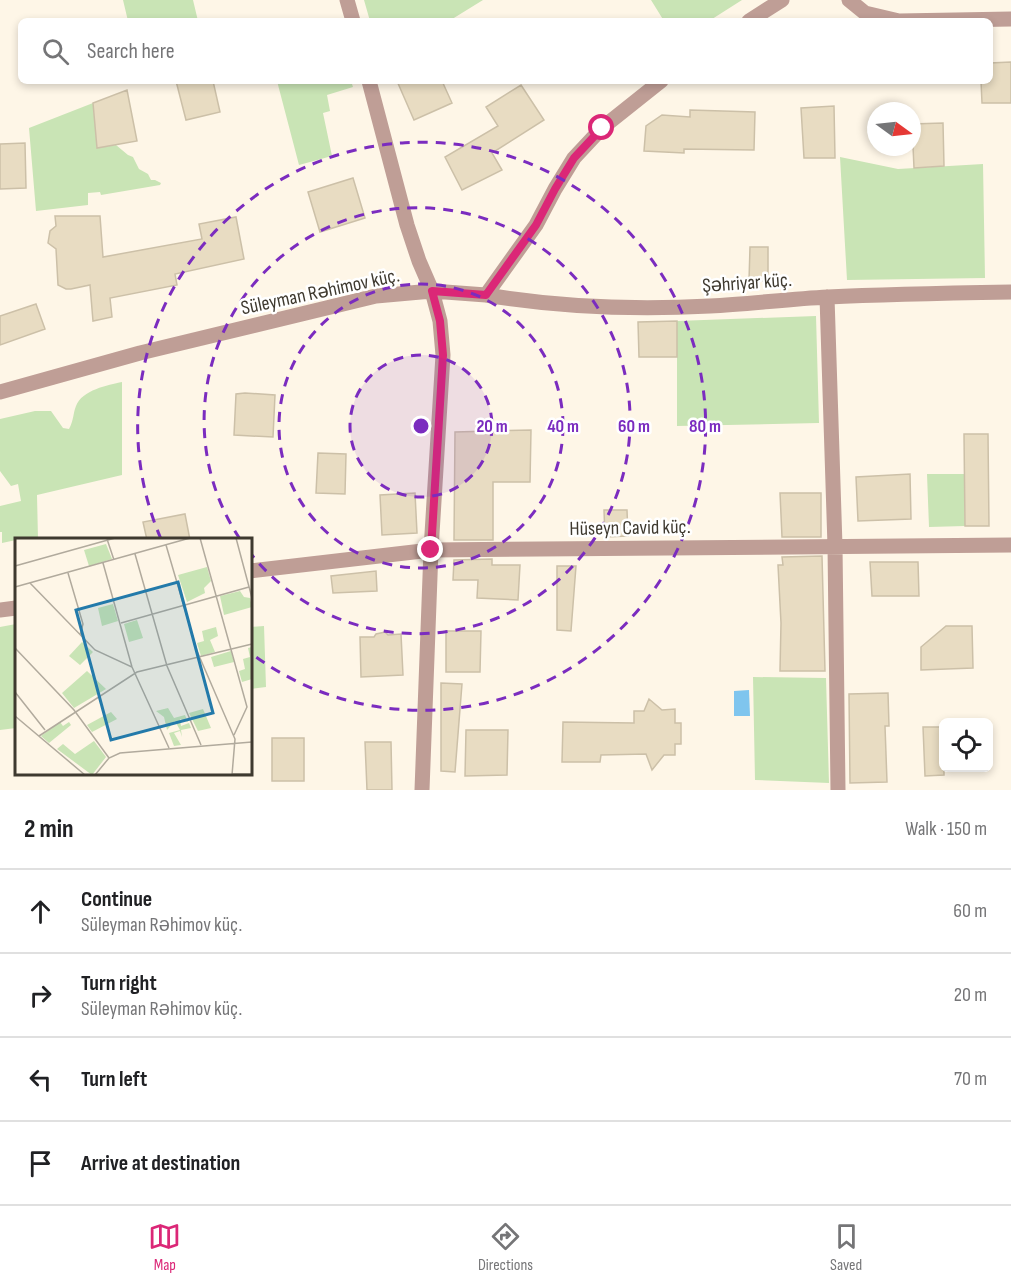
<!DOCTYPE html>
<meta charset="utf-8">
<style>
:root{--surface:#fff;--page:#f6f6f6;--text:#202124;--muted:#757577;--line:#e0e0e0;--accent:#db2777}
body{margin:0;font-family:"Sofia Sans Condensed",sans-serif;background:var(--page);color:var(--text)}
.controls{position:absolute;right:18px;bottom:18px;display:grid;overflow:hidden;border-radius:9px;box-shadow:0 3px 9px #0003}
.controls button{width:54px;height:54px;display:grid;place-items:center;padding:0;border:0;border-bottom:2px solid var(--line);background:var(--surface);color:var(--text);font:30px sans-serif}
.compass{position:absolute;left:867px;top:102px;width:54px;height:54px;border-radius:50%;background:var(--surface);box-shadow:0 3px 9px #0003;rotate:105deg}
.stop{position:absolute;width:18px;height:18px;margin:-14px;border:4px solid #db2777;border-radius:50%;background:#fff}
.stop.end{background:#db2777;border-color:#fff;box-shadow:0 2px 6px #0008}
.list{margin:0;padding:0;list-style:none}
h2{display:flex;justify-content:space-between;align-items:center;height:78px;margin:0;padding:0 24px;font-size:26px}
h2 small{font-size:20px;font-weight:400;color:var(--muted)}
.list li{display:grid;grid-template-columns:39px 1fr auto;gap:18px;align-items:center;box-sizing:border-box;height:84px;padding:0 24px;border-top:2px solid var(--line)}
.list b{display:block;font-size:22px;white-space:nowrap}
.list p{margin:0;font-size:20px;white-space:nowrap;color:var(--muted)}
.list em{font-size:20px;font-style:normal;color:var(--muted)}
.icon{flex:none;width:33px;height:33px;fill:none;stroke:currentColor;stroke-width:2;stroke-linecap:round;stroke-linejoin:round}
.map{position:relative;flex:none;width:1011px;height:790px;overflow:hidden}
.search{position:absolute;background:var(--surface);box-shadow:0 3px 9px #0003;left:18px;right:18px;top:18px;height:66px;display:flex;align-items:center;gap:15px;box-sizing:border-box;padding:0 21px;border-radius:9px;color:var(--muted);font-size:22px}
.sheet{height:414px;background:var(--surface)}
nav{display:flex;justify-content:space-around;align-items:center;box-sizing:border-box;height:84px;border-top:2px solid var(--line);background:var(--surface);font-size:16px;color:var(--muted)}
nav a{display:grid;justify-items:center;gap:3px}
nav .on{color:var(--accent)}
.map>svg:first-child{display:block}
.grass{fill:#c9e4b5}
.water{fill:#7fc5ee}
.building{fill:#e8dcc2;stroke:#ccc0a8;stroke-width:1.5}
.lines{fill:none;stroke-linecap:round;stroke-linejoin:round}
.minor{stroke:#bf9e96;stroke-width:15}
.route{stroke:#db2777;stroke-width:8}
.ring{fill:none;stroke:#7b2cbf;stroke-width:3;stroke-dasharray:10 8}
.labels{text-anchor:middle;stroke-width:5;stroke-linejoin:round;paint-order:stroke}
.street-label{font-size:20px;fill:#3e392f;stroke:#fff}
.inset-road{fill:none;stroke:#b1aa9d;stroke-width:1.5}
.view{fill:#237aaa;fill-opacity:0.15;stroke:#237aaa;stroke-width:3}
.inset-edge{fill:none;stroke:#3e392f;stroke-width:3}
.centre{fill:#7b2cbf;stroke:#fff;stroke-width:3}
.ring-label{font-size:18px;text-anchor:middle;font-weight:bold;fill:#7b2cbf;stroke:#fff;stroke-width:5;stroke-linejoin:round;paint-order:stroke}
</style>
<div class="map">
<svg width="1011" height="790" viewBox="0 0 1011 790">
<rect width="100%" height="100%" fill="#fef6e7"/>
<path class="grass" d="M123 0H193L198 21H128Z
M364 0H483L449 21H370Z
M651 0H742L709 21H664Z
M277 81H351L353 87 327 95 330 111 323 113 332 156 299 165Z
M93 103 97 148 116 145 128 155 133 157 139 169 148 174 151 180H155L161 183 160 185 101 195 100 192 88 193V205L36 211 29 128Z
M840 157 898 169 983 164 985 278 847 280Z
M816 316 819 423 677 426V321Z
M122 382V475L37 495 38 539 16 540 2 543V532H0V506L21 501 18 484 11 486 0 471V419L35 411H51L63 428 69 429C74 420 73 413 76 406 82 390 108 385 122 382Z
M927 474H964L965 526 929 527Z
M16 624V728L0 730V627Z
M264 626 266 687 251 689V627Z
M753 677 826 678 829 783 755 780Z"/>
<path class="water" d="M749 690 750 716H734V691Z"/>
<path class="building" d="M1011 62V103H982L981 81H990V63Z
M176 81H213L220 112 186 120Z
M397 81H442L452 103 414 120Z
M521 85 544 120 492 153 502 170 462 190 445 157 498 126 486 107Z
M127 90 137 141 97 148 93 103Z
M834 106 835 158H804L801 108Z
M690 110 755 112 754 150 684 149V153L644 151 646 126 662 115 690 117Z
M943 123 944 166 914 168 912 124Z
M25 143 26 188 0 189V144Z
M353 178 365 218 320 232 308 192Z
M55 216H100L103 257 202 239 199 224 236 217 244 259 175 274 177 285 110 298 112 317 93 321 90 285 71 289H66L58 285 56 249 48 243 50 231 56 226Z
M750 247H768V281H749Z
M36 304 45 329 0 345V316Z
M677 321V357H639L638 322Z
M245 393 275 395 273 437 234 435 236 394Z
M531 430 530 482H493V540H454L455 432Z
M964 434H988L989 526H965Z
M318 453 346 454 345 494 316 493Z
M910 474 911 519 858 521 856 477Z
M415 493 417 533 382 535 380 495Z
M780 493H821V537H782Z
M604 510H627L628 536 605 537Z
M185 514 190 540H147L143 522Z
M822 556 825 671H780L781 623 778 565H783L782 557Z
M492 559V565H520L518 600 477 598 478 580H453L454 560Z
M870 562H918L919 596H872Z
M557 566H576L571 631 557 630Z
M376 571 377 591 333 593 331 576Z
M946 626H972L973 668 921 670V647Z
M446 631H481L480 672H446Z
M385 632 388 635 401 634 403 675 361 677 360 637H374L376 634Z
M441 683 462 684 455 772 441 771Z
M888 693 889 726H885L887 782 850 783 849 694Z
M649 699 662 710 675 709V723H681V744H675V755H664L652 770 646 754 601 755 600 762H562L563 722 634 723V711H644Z
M923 727H944V775L925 776Z
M466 730H508L507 775 465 776Z
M272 738H304V781H272Z
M365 742H391L392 790H367Z"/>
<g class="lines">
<path class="minor" d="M347 0 353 21
M849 0 865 13 899 21 1011 19
M749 21 782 0
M369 81 407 225 419 261 432 291 440 321 443 355 431 550 422 790
M486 295C559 307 636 310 710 306 749 304 789 299 828 297 889 294 950 293 1011 292
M827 297 835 546 838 790
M0 392 140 353 376 296 432 291 486 295 536 225 555 189 574 158 602 128 661 81
M250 571 431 550 1011 545
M0 610 16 608"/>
</g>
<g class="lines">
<path class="route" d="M431 550 443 355 440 321 432 291 486 295 536 225 555 189 574 158 602 128"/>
</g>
<circle cx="421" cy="426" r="71" fill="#7b2cbf" fill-opacity=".12"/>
<g class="ring">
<circle cx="421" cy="426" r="71"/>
<circle cx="421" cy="426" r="142"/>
<path d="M240 539A213 213 0 1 1 251 554"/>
<path d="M161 539A284 284 0 1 1 252 654"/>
</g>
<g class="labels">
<g class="street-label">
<text transform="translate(747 282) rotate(-4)" y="7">Şəhriyar küç.</text>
<text transform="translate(320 291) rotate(-12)" y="7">Süleyman Rəhimov küç.</text>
<text transform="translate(630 527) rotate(-1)" y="7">Hüseyn Cavid küç.</text>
</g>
</g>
<g transform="translate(15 538)">
<rect width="237" height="237" fill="#fef6e7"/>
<path d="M91 6 97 21 74 28 69 12ZM192 29 196 43 189 50 190 55 172 64 163 37ZM225 53 229 59 235 60 237 69 209 77 205 58ZM98 66 103 83 87 88 83 70ZM122 82 128 100 114 104 109 86ZM201 89 203 98 195 102 200 114 186 118 182 105 189 103 187 93ZM67 104 78 114 65 127 54 118ZM237 109V141L227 144 224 133 230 131 228 121 235 119 233 110ZM216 113 219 124 199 129 196 119ZM72 133 91 151 59 170 47 155ZM153 170 159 180 170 177 173 184 165 181 166 188 174 185 176 190 166 192 167 199 165 193 159 195 166 207 159 208 154 195 165 192 160 183 152 192 149 179 141 173ZM188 171 196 190 183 193 174 175ZM96 174 102 181 77 194 72 187ZM45 184 48 188 54 184 56 187 34 205 26 198ZM79 203 91 219 77 237 42 211 48 206 60 216Z" fill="#c9e4b5"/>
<path class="inset-road" d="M185 0 232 169 219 197M221 0 237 60M92 1 99 22M151 7 182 113 220 201 217 237M120 16 152 128 186 207M88 25 117 129M0 28 100 0M53 35 68 86 65 97M15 45 80 112 117 129 154 210M0 49 175 0M106 85 234 49M0 110 59 172 94 220M0 154 30 192M0 178 70 237M24 198 122 134 237 106M217 236H237M80 237 94 220 105 215 237 204"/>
<path class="view" d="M163 44 198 175 96 202 61 72Z"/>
<rect width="237" height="237" class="inset-edge"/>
</g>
<circle cx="421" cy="426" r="9" class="centre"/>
<g class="ring-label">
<text x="492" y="432">20 m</text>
<text x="563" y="432">40 m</text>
<text x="634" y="432">60 m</text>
<text x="705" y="432">80 m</text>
</g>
</svg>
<div class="controls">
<button><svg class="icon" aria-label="locate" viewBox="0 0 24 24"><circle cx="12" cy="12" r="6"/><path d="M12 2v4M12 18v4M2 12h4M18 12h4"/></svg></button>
</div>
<svg class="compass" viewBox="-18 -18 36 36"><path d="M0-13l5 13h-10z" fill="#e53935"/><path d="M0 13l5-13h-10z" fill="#757577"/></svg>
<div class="stop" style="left:602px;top:128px"></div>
<div class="stop end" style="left:431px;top:550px"></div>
<div class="search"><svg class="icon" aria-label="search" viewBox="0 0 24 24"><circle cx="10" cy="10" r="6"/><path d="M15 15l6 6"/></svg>Search here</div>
</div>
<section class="sheet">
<h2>2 min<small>Walk · 150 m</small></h2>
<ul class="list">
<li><svg class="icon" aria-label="ahead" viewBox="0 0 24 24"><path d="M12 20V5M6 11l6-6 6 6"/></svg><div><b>Continue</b><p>Süleyman Rəhimov küç.</p></div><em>60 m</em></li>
<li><svg class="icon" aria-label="right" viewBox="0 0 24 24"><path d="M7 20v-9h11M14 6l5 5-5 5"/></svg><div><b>Turn right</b><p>Süleyman Rəhimov küç.</p></div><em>20 m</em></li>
<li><svg class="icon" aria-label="left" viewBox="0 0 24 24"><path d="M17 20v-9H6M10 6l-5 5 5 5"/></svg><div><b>Turn left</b></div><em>70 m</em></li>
<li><svg class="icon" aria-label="arrive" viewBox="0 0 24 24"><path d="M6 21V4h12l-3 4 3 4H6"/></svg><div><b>Arrive at destination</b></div></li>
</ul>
</section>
<nav>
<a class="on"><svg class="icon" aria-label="map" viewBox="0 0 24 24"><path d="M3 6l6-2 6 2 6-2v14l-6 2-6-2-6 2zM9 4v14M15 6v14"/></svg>Map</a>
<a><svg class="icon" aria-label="directions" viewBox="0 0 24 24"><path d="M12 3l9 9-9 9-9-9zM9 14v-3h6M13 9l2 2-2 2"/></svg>Directions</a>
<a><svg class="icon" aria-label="saved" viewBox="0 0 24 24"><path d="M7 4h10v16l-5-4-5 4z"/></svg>Saved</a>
</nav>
